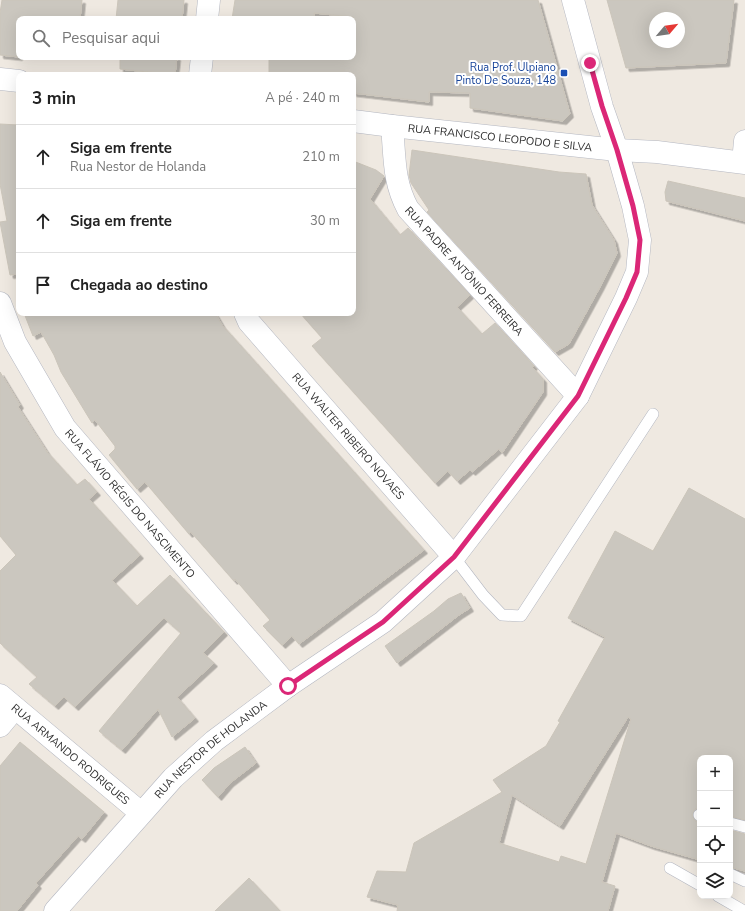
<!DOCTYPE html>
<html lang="pt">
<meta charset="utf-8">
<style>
:root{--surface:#fff;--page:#f6f6f6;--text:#222;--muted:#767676;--line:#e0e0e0}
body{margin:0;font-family:"Nunito Sans",sans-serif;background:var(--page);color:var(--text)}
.controls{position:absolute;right:12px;bottom:12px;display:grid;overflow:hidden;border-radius:8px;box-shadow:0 4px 16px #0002}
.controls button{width:36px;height:36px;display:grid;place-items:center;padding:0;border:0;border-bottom:1px solid var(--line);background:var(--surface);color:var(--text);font:20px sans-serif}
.compass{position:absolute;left:649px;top:12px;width:36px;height:36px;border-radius:50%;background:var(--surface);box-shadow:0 4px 16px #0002;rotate:61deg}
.stop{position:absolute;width:12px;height:12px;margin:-9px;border:3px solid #db2777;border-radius:50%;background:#fff}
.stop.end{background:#db2777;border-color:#fff;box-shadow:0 1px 4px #0008}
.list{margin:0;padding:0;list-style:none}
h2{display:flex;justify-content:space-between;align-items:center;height:52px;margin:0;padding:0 16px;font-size:17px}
h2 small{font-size:13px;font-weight:400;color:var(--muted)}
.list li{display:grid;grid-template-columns:26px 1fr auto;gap:12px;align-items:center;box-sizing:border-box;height:64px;padding:0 16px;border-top:1px solid var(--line)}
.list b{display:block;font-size:15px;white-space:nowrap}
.list p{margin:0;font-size:13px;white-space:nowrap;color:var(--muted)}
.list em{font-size:13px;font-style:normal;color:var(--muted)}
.icon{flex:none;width:22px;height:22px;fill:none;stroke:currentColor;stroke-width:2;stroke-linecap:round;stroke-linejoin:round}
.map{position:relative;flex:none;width:745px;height:911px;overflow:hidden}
.search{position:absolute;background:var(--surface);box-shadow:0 4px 16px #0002;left:16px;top:16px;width:340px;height:44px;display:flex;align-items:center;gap:10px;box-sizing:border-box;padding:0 14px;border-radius:8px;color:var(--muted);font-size:15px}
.panel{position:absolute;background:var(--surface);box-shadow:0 4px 16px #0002;left:16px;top:72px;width:340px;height:244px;border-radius:8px}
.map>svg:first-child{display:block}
.building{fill:#cbc7bf;stroke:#cbc5ba;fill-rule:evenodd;filter:url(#shadow)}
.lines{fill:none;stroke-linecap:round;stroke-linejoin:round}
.service-casing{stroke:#b4b7c1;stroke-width:12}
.minor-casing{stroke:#b4b7c1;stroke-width:23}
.tertiary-casing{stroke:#b4b7c1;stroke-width:23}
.service{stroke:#fff;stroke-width:11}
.minor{stroke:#fff;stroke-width:22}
.tertiary{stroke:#fff;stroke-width:22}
.route{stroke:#db2777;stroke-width:5}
.transit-dot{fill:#1a4fb4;stroke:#fff;stroke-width:1.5}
.labels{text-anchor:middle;stroke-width:4;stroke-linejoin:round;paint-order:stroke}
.transit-label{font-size:11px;fill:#164399;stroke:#fff;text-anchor:end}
.street-label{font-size:11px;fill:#2e2e2e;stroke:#fff}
</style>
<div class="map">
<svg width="745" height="911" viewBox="0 0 745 911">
<defs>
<filter id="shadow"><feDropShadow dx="3.5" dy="3.5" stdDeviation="0" flood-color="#0004"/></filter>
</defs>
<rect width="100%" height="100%" fill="#efe9e1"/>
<path class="building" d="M2 0H82L80 19H19V57L0 55V13Z
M118 0H184L182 19H116Z
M235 0H538L570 114 563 121 470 108V93L429 92V102L353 93V75H269V57H353V17L314 13V19H232Z
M607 0H734L726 63 626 68ZM655 18H679V42H655Z
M120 57H177L175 75 120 69Z
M0 124 19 125V274L10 275 0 222 7 221 0 184Z
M412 150 559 172 586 174 592 205 614 240 617 253 600 287 569 344 555 352 427 212 429 210 411 183 409 175Z
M353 161 376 170 384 176 370 199 400 235 408 228 470 295 457 307 482 334 495 323 534 366 532 367 543 379V392L502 453 499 449 472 472 470 470 457 481 448 471 435 483 312 346 322 338 300 313H353Z
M668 181 745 198V221L666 201 665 192Z
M24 313H215L222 325 424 550 299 644 292 636 282 645 263 626 270 620 235 579 234 581 191 532 189 534 145 482 137 489 109 455 115 449V446L95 420 92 423 61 372 54 355 41 332 33 336Z
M0 372 20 405 18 407 47 452 77 485 85 479 97 492 89 499 140 555 112 580 137 606 170 575 224 632 203 653 214 663 177 697 195 718 172 737 158 709 122 750 99 731 181 633 164 618 75 707 64 697 55 706 29 684 37 677 0 643V571L16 555 0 536Z
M689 488 745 519V820L730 816V758H700V808L695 809 692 815 695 821 700 822V860L651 846 616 833 602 882 615 886 608 911H397L398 905 367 897 377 871 406 872 414 843 502 792 493 780 546 746 560 722 558 721 605 637 568 618 615 531 653 551ZM628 717 631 719 586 864 561 856 559 862 499 843 512 795 560 826Z
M461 593 470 608 459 615 397 663 385 646 434 611 448 599Z
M20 742 104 812 82 839 78 836 36 883 38 885 17 911H0V766Z
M245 747 256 763 230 783 218 797 202 780 214 768Z
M730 830 745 834V871L730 867Z
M249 878 280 911H215Z"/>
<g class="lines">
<g class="service-casing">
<path id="service" d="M454 557 483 595 502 615 521 616 653 414
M699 815H700
M730 823 745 827
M670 868 700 885
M730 874 745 881
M718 896 744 911"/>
</g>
<g class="minor-casing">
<g id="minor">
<path d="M207 19 209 0"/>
<path d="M200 75 202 57"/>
<path id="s1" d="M392 126C395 158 393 181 408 209L578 396"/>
<path d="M743 162 745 141"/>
<path id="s2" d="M0 303 15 342 65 428 288 686"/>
<path id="s3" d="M245 313 249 322 454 557"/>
<path id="s4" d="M0 695 141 813"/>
<path d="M0 726 15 708"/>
<path id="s5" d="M55 911 173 778 214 741 288 686 383 622 454 557 578 396 626 298 637 272 640 240 633 206 617 150 602 107 573 0"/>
</g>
</g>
<g class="tertiary-casing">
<g id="tertiary">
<path d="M0 79 19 81"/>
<path id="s6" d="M353 121 392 126 617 150 657 152 745 163"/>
</g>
</g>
<use href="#service" class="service"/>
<use href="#minor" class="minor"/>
<use href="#tertiary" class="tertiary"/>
</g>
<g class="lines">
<path class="route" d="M288 686 383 622 454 557 578 396 626 298 637 272 640 240 633 206 617 150 602 106 590 63"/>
</g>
<rect class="transit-dot" x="560" y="69" width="8" height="8" rx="2"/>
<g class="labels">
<g class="transit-label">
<text x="556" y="71">Rua Prof. Ulpiano<tspan x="556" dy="13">Pinto De Souza, 148</tspan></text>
</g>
<g class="street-label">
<text dy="4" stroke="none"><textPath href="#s6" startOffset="148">RUA FRANCISCO LEOPODO E SILVA</textPath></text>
<text dy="4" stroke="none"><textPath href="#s1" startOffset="169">RUA PADRE ANTÔNIO FERREIRA</textPath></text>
<text dy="4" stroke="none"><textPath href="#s3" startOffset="161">RUA WALTER RIBEIRO NOVAES</textPath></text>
<text dy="4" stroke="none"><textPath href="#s2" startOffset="241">RUA FLÁVIO RÉGIS DO NASCIMENTO</textPath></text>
<text dy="4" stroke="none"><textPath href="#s5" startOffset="225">RUA NESTOR DE HOLANDA</textPath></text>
<text dy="4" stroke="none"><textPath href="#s4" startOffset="92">RUA ARMANDO RODRIGUES</textPath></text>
</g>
</g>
</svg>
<div class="controls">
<button>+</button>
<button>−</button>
<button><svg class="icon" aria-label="locate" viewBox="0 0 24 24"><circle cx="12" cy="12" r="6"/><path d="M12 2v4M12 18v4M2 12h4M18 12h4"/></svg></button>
<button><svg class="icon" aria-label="layers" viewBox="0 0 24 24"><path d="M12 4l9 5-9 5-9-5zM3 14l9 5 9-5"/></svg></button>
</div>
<svg class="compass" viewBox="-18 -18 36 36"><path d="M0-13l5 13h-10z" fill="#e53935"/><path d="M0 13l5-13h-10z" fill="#767676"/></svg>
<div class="stop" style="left:288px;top:686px"></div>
<div class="stop end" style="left:590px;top:63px"></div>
<div class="search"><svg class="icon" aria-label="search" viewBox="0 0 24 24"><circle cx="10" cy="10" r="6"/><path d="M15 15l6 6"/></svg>Pesquisar aqui</div>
<section class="panel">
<h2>3 min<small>A pé · 240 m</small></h2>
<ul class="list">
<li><svg class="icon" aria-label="ahead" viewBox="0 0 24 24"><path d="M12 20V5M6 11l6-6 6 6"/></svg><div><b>Siga em frente</b><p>Rua Nestor de Holanda</p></div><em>210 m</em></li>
<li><svg class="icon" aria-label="ahead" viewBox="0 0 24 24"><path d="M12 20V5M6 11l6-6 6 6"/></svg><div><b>Siga em frente</b></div><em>30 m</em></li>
<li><svg class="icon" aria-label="arrive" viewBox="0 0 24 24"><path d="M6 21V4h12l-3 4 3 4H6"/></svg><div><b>Chegada ao destino</b></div></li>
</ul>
</section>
</div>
